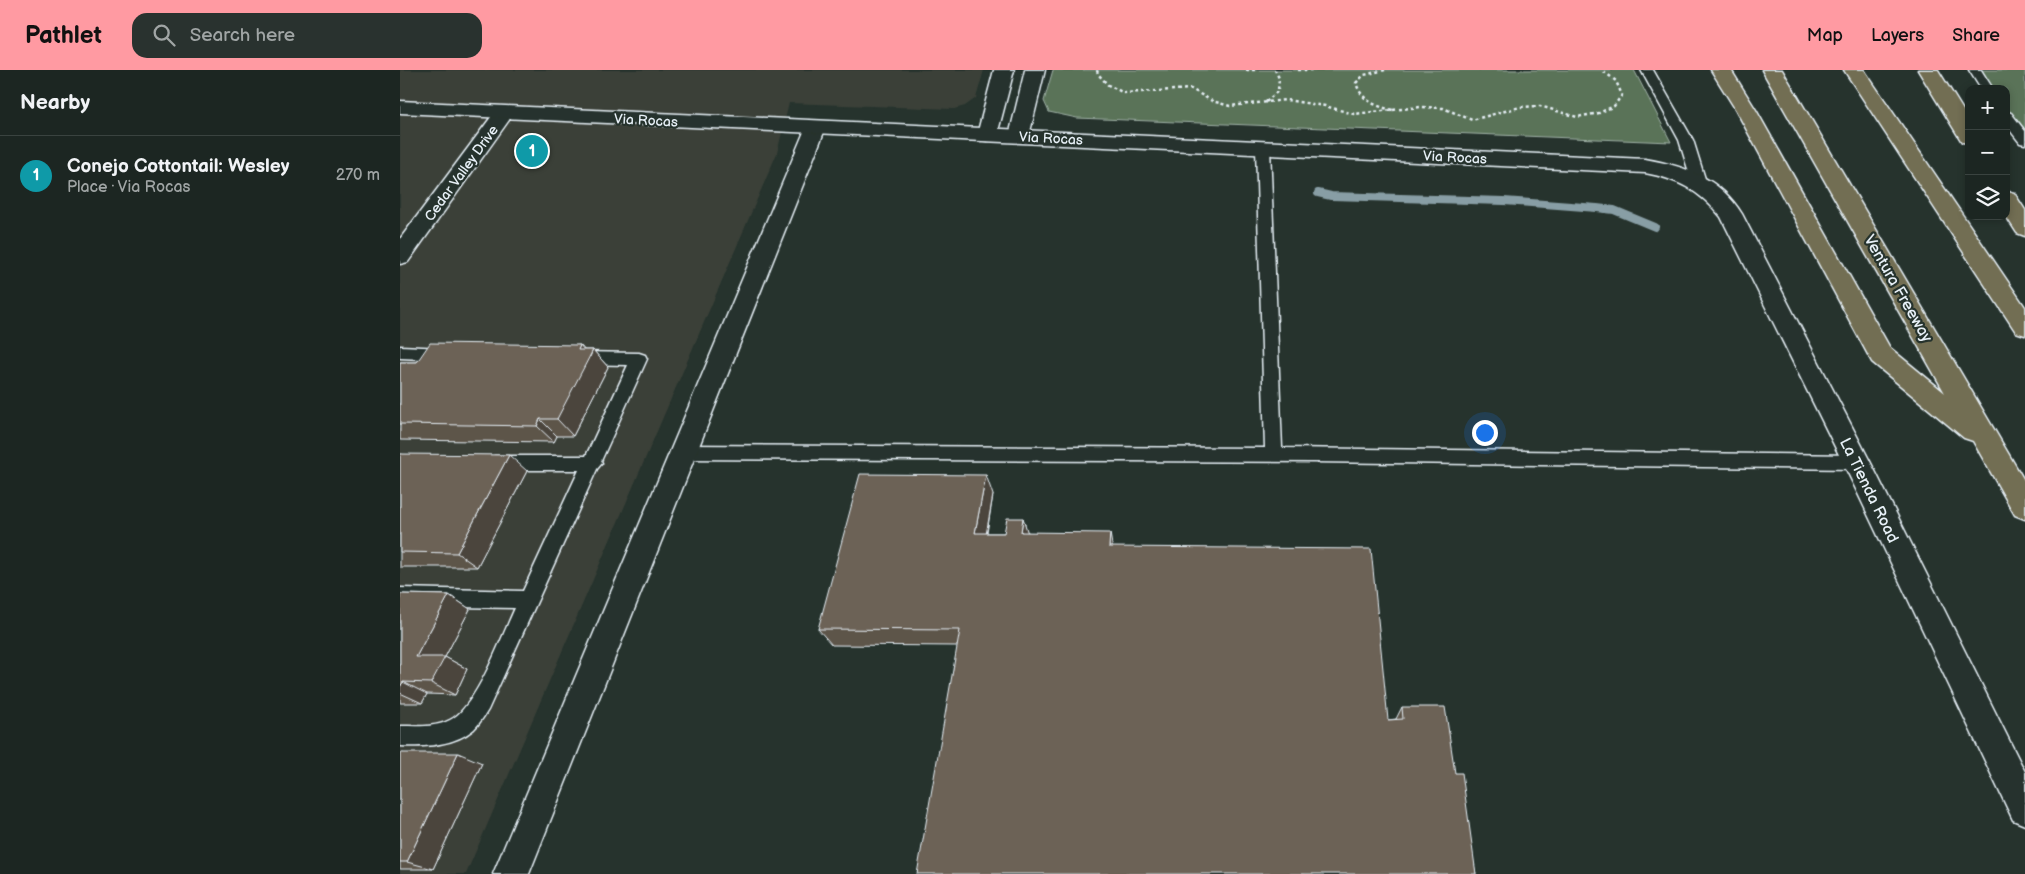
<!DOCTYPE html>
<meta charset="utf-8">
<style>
:root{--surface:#1c2622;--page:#29322f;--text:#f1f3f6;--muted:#a0a5a5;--line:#3a4340;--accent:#ff9aa2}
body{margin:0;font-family:"Balsamiq Sans",sans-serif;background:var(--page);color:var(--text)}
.controls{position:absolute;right:15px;top:15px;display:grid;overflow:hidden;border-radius:10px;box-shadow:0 2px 8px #0003}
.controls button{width:45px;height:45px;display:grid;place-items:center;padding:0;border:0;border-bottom:1px solid var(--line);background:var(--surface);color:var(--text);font:25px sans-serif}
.you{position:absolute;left:1084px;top:362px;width:18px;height:18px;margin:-12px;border:4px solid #fff;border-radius:50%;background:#1a73e8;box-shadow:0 0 0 8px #1a73e833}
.badge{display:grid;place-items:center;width:32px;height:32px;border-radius:50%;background:var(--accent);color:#fff;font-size:16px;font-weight:700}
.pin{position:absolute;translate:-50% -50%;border:2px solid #fff;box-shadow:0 1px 5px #0006}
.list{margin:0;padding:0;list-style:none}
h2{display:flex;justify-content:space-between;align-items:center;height:65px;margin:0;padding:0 20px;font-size:21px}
h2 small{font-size:16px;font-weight:400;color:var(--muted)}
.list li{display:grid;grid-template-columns:32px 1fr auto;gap:15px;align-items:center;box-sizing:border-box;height:80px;padding:0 20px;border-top:1px solid var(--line)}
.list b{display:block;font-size:19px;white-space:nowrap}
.list p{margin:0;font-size:16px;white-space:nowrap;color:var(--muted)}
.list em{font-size:16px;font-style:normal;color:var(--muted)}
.icon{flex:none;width:28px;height:28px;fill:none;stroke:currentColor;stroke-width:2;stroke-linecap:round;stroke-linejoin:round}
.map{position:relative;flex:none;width:1625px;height:804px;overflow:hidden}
header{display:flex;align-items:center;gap:30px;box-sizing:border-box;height:70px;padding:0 25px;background:var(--accent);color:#111}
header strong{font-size:24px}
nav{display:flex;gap:28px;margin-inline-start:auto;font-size:18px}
.search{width:350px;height:45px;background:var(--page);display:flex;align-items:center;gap:12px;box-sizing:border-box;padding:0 18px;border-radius:15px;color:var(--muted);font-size:19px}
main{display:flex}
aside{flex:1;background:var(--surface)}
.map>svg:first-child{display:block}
.built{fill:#3b4139}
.green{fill:#5a7358;stroke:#a1b2a8}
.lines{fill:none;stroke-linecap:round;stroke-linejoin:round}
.stream{stroke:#889ea5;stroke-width:8}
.lane-casing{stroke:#e8f1f8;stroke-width:3}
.street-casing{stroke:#e8f1f8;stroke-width:3}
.secondary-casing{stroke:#e8f1f8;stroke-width:3}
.highway-casing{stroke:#e8f1f8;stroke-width:3}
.path{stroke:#e8f1f8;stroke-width:2.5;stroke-dasharray:3 3;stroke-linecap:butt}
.lane{fill:#26332d;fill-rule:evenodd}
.street{fill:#26332d;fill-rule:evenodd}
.secondary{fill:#26332d;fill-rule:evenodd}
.highway{fill:#726e52;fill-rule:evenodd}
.wall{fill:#5d544a;stroke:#e8f1f8}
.shaded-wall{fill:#4c453c;stroke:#e8f1f8}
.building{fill:#6c6256;stroke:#e8f1f8}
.labels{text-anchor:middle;stroke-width:4.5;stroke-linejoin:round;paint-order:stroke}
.far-street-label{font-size:14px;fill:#e8f1f8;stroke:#26332d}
.street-label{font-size:16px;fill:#e8f1f8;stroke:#26332d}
</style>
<header>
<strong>Pathlet</strong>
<div class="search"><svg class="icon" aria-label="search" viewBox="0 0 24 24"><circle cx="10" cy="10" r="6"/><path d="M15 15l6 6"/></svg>Search here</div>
<nav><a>Map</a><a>Layers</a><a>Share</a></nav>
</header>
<main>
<aside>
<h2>Nearby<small></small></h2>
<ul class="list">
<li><span class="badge" style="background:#0f9aa8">1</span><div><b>Conejo Cottontail: Wesley</b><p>Place · Via Rocas</p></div><em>270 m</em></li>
</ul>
</aside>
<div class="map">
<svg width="1625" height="804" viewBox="0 0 1625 804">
<rect width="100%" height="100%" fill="#26332d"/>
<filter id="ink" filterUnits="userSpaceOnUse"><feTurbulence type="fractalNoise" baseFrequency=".02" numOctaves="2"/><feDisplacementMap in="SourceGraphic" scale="10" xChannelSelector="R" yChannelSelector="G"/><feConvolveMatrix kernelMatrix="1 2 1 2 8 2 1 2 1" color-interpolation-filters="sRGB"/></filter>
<g filter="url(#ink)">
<path class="built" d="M0 0H584L576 28 565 36 554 39 389 33 377 83 66 804H0Z"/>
<path class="green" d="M653 0H1234L1271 72 677 48 649 42 644 31Z
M1582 0H1625V60L1606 36V19H1593Z"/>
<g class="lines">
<path class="stream" d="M918 123 931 126 1104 131 1197 138 1214 140 1255 157"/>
<g class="lane-casing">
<path id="lane" d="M1241 0H1253L1293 70 1306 112 1304 115H1294L1292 112 1279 70Z
M1569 0H1581L1593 19H1581Z
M1606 42 1611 43 1625 61V74L1620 73 1606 55Z
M863 74 870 78 882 378 1456 385 1462 387 1465 392 1462 397 1456 399 913 392 283 389 277 387 274 382 277 377 283 375 865 378 856 78Z
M0 276 45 278 51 280 53 284 51 288 45 290 0 288Z
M176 282 239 283 245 285 247 289 201 391 202 393 197 399 88 640C84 646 80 653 74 659 54 676 25 677 0 676V656C16 656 35 658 50 650 76 638 102 566 115 538L0 536V518L123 521 179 400H95L89 398 86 393 89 388 95 386H186L228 295 176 294 170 292 168 288 170 284Z"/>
</g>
<g class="street-casing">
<path id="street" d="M594 0H614L597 65 594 70 587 71 580 70 577 65Z
M625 0H645L629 66 626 71 619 72 612 71 609 66Z
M104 37 111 39 114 43 8 192 0 194V169L97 39Z
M416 51 423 53 426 57 129 804H93L406 57 409 53Z"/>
</g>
<g class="secondary-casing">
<path id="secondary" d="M0 31 1245 89C1285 96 1320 108 1342 144L1476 403 1625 702V755L1613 750 1452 411 1321 147C1300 121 1278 109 1245 103L0 43Z"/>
</g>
<g class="highway-casing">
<path id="highway" d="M1311 0H1331L1356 40 1490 278 1545 323 1362 0H1382L1625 412V449L1615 445 1573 371 1564 368 1472 292 1336 40Z
M1444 0H1464L1625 237V265L1616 262Z
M1518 0H1538L1569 50V73L1562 72Z
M1606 121 1614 123 1625 140V166L1617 163 1606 146Z"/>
</g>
<path class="path" d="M697 0 698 4 708 15 724 23 791 19 812 31 830 36 886 30 925 36 954 44 1021 37 1043 38 1072 50 1120 37 1140 36 1177 47 1199 43 1214 36 1222 25 1216 11 1202 0
M846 0H855
M898 0H912
M985 0 964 5 956 13C962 31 975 36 993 40
M866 32 878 21 879 8 875 0"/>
<use href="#lane" class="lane"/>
<use href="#street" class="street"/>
<use href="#secondary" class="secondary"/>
<use href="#highway" class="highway"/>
</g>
<path class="wall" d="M180 275 184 280H193L208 297 173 366H157L154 372 0 370V292H17Z
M0 384 127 401 77 497H0Z
M593 425 587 463H604L623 448 627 462 712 477 988 650 996 649 1002 637 1055 703 1076 804 557 576 432 575 418 559Z
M0 524 49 525 70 539 45 587 67 599 55 625 27 624 22 633H0Z
M0 683 82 693 33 799H0Z"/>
<path class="shaded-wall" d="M180 275 190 287 193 280 208 297 173 366 157 349 178 280Z
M140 349 157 366 154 372 137 356Z
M109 385 127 401 77 497 57 483Z
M586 405 593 425 583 482 575 463Z
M623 448 629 467 621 462Z
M710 463 713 481 709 477Z
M49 525 70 539 45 587 67 599 55 625 31 613 16 587Z
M3 612 27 624 22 633 0 623V617Z
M58 683 82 693 33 799 7 792Z"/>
<path class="building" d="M30 273 180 275 178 280H193L157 349H140L137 356 0 354V292H17Z
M0 384 109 385 57 483 0 482Z
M460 404 586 405 575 463H604L607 448H623L621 462 710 463 709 477 971 479 988 650 1003 649 1002 637H1045L1055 703H1062L1076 804H517L560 560 418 559Z
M0 524 49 525 16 587H45L31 613 3 612 0 617Z
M0 683H58L7 792H0Z"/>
</g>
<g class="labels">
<g class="far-street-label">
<text transform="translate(246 50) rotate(3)" y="5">Via Rocas</text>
<text transform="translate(651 68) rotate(3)" y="5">Via Rocas</text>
<text transform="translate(1055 87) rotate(3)" y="5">Via Rocas</text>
<text transform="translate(61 103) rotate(-54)" y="5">Cedar Valley Drive</text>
</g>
<g class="street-label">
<text transform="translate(1499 218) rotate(60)" y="6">Ventura Freeway</text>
<text transform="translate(1470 420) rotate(64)" y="6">La Tienda Road</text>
</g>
</g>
</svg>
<div class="controls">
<button>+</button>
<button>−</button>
<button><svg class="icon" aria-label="layers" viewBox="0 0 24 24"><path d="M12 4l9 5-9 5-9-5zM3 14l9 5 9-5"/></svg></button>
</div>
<div class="you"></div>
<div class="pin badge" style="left:132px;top:81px;background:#0f9aa8">1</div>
</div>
</main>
